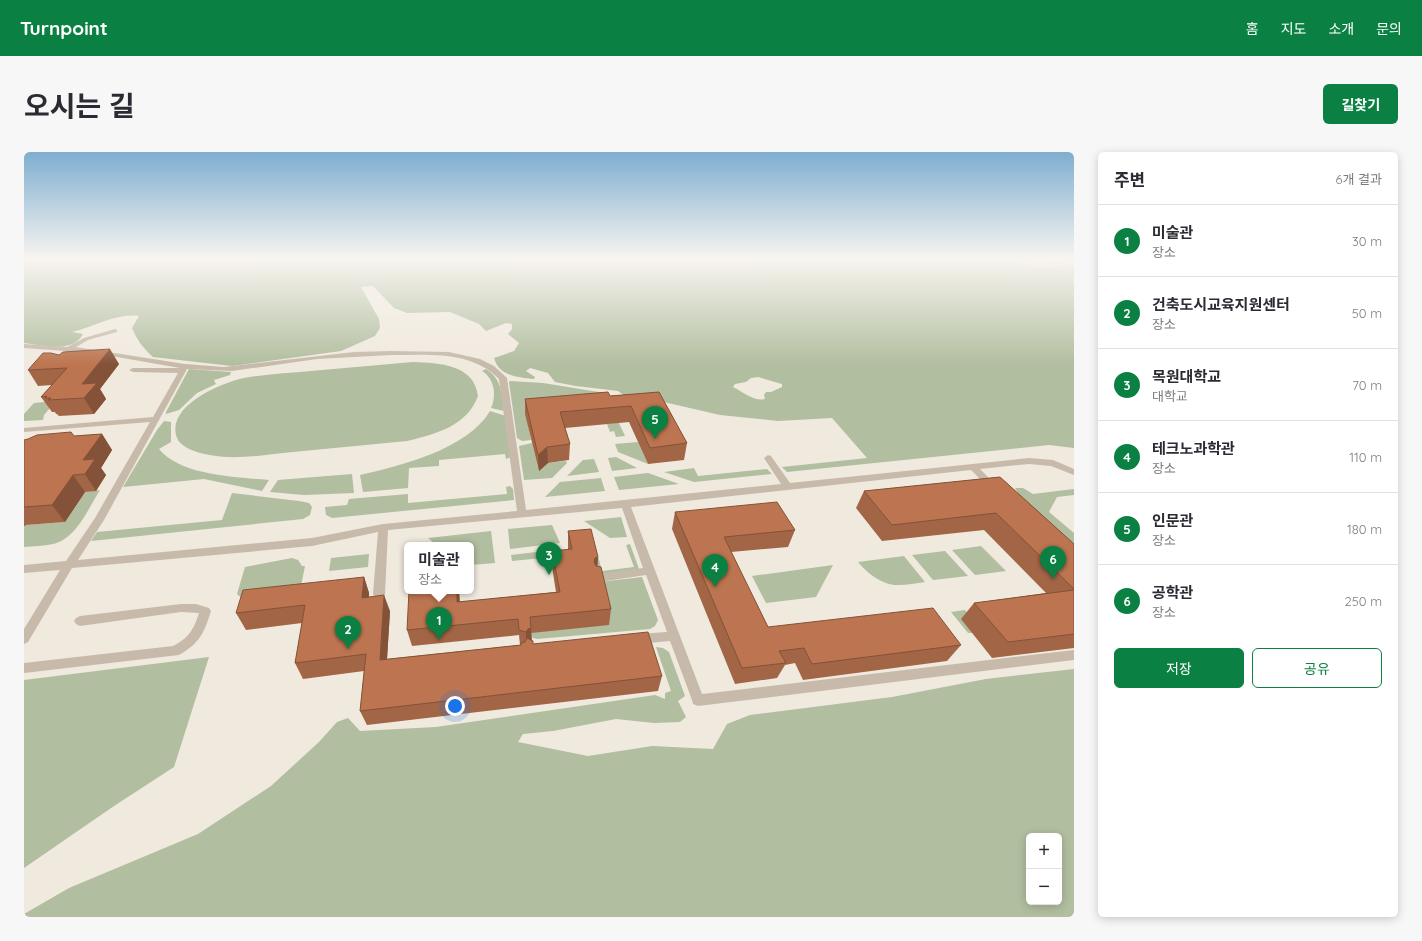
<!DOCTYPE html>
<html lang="ko">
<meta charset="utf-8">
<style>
:root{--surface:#fff;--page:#f7f7f7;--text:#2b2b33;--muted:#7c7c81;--line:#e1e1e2;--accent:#0b8043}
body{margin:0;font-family:Quicksand,"Noto Sans KR",sans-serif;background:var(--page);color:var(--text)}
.controls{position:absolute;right:12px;bottom:12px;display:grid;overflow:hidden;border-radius:6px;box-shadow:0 2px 10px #0003}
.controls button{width:36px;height:36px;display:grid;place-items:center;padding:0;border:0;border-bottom:1px solid var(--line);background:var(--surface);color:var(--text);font:20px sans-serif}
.you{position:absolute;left:431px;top:554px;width:14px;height:14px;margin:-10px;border:3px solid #fff;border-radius:50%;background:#1a73e8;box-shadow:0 0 0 6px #1a73e833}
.badge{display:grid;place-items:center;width:26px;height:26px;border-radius:50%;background:var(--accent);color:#fff;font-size:13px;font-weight:700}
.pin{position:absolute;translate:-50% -33px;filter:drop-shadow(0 1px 2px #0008)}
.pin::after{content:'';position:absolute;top:21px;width:14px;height:12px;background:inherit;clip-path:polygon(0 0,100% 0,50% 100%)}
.popup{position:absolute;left:380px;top:390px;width:70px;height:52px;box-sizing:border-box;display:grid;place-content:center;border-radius:6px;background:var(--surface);filter:drop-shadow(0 1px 3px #0005);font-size:13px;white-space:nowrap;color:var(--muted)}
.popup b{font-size:15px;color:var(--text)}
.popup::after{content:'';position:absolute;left:50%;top:100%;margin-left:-8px;border:8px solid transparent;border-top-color:var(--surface)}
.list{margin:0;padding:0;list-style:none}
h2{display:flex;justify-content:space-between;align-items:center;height:52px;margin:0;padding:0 16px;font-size:17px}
h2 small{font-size:13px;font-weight:400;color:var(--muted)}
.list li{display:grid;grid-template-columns:26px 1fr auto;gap:12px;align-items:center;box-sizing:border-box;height:72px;padding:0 16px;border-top:1px solid var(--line)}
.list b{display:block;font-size:15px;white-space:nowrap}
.list p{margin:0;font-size:13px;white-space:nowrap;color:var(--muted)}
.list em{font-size:13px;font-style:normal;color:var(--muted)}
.actions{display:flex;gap:8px;padding:12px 16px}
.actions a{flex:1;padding:9px 0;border:1px solid var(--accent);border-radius:6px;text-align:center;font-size:14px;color:var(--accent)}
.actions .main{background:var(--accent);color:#fff}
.map{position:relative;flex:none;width:1050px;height:765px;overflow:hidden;border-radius:6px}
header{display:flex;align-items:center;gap:24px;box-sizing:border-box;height:56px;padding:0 20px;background:var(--accent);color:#fff}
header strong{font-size:19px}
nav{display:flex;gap:22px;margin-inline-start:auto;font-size:14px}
.intro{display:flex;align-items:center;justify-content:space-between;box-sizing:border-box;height:96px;padding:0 24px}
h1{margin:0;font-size:28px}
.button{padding:10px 18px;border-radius:6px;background:var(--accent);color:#fff;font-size:14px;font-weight:700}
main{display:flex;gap:24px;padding:0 24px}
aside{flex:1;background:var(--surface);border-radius:6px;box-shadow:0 2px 10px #0003}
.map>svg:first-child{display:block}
.green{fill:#b1be9f;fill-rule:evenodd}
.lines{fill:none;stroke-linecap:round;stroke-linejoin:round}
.minor{fill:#c7baaa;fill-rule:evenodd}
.wall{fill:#a26545}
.shaded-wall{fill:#845238}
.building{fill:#bc7550;stroke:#845238}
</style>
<header>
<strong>Turnpoint</strong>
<nav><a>홈</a><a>지도</a><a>소개</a><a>문의</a></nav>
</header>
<div class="intro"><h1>오시는 길</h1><a class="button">길찾기</a></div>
<main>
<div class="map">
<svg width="1050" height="765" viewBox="0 0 1050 765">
<rect width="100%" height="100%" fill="#f0e9de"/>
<path class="green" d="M0 106H985L1011 115 1050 112V296L1025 293 763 320 758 315 843 306 808 266 754 269 696 263 631 248 604 246 594 239 552 234 531 230 524 221 506 216 502 219 511 225 510 227C493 225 475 224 470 206L490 199 495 191 484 182 488 177V172L482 171 462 179 455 172 426 160 383 161 370 156 349 134 337 135 355 167 356 176 351 184 317 199 208 214 129 205C119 196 113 188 108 176L115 164C92 161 70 175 48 180L59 182C48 202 18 193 0 191ZM734 225 758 232V235L747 240H742L740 243 741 247C731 250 719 240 709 235L711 232 722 230 727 226Z
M389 210C415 211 450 212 454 244 443 274 412 282 383 289 345 293 307 296 269 300 247 302 224 306 202 305 188 304 159 300 153 286 141 254 197 231 220 226 242 222 265 221 287 219 321 216 355 213 389 210Z
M165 217 207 220 206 223 190 228 192 232 173 241 155 258 142 262V260Z
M462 217C479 228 477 242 480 259L467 256C473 243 470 226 458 219Z
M486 229 519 231 581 241 502 262 507 288 498 289 493 286 485 230Z
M32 249 20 263 19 268 0 269V262L10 251Z
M466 259 482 264 487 305 482 307 481 302 415 308V314L385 316 384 336 339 340 336 323C376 314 444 297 466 259Z
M593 267 601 284 592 285 590 279 586 280 583 272 589 271Z
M140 269 147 270V290L135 297C157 324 213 325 245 328L238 339 180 327 99 335 133 278Z
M614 290 624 312 594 300 591 292Z
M508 291 515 319 524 311 542 309 543 311 528 326 500 328 495 294Z
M592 305 613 316 588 319 584 306Z
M570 307 575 320 543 324 559 308Z
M670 316 674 324 743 317 748 322 670 330 640 320Z
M624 321 655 332 595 338 590 325Z
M328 322 330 341 280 343 246 340 254 328Z
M577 326 581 339 521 345 536 330Z
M486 334 489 337 490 348 308 366 302 363 301 355 323 353 325 347 384 342V351L483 342 482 335Z
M991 336H999L1009 342 1050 337V343L1033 345 1025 360 1050 381V400L996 344Z
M76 338C64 357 52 387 29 392 19 394 9 394 0 395V376L2 373 41 370 61 340Z
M208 341 275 349 285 351 288 355 286 363 279 367 67 389 73 380 198 368Z
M597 365 603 385 586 386 560 369Z
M528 373 536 391 486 397 484 377Z
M467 379 471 411 447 413V393H412L404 386Z
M606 392 615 417 573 423 566 393H571L578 419 610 415 602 393Z
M957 394 982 419 951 423 928 398Z
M538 397 539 404 488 409 487 403Z
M921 399 944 424 909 428 888 403Z
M345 402 344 415 305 419 307 406Z
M880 404 901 430C892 431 883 433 875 433 859 434 843 421 834 410Z
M268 406 274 408 278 414H281L274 449 228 455 213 442 221 415Z
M809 413 792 445 742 451 728 424Z
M618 425 634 468 631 474 626 477 513 487 509 486 506 482 575 430Z
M941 458 947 466 948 481H944L927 460Z
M632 495 639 496 645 500 661 544 654 549 662 565 656 570 630 571 592 567 529 579 499 582 494 590 564 604 628 594 689 597 703 572 726 563 868 545 962 527 1050 517V765H0V762L45 736 174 682 247 634 295 590 313 570 324 566 336 579 412 575 631 543 641 547V541L647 539ZM1005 684H1035V750H1005Z
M185 505 150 615 90 654 0 716V528Z"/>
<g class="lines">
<path class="minor" d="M991 106H1000L1013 110 1050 107V111L1013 114Z
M91 177 93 178V180L64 188 52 195 161 212 200 215 330 200 367 199 425 200 456 207 470 214 483 226 502 358 757 332 740 306 744 303 747 304 766 331 1005 306 1029 308 1050 317V323L1027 314 1005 312 956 317 975 336 970 339 967 338 947 318 607 355 678 542 1050 498V508L674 554 669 552 668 548 646 489 614 492 610 490 608 487 610 484 614 482 643 480 622 423 575 430 571 429 570 426 571 423 575 422 619 416 598 356 364 378 361 442 359 445 355 446 351 445 349 442 354 380 288 394 48 416 4 490 0 492V477L36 418 0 421V413L42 409 71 366 126 270 0 280V276L129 265 154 221 109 220 105 218 109 216H156L70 201 0 196V192L43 195 60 186ZM367 203C404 203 447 198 475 227L493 359 359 372 288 386 54 408 80 368 163 217 208 219 293 207Z
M157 452H172L185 456 187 459C180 481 176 491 155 503L0 521V511L149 494C165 486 170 477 175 461L157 460 56 474 52 472 50 469 52 466 56 464Z"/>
</g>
<path class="wall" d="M95 212 76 237 82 247 70 262 35 264 33 262H32L31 260H28L17 245 28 233 14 234 4 218Z
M635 240 663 291 660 308 624 312 605 270 541 276 546 292 545 308 524 311 515 319 501 262V247L586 244Z
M78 282 88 298 77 316 82 323 72 339 61 340 41 370 2 373 0 375V288Z
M976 325 1050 392V496L968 506 937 467 950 451 1022 441 960 378 858 389 832 356 840 339Z
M651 360 771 378 764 395 707 400 744 475 937 493 923 509 779 528 771 511 761 513 753 526 711 532 648 377Z
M544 379 574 405 573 414 587 457 585 473 507 481 508 488 509 492 638 524 634 539 343 573 336 559 340 519 279 527 271 511 278 471 222 478 212 461 340 425 345 441V445L366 459 363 507 496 493 495 483 388 494 383 478 435 439 436 450 532 440 528 415V399L544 398Z"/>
<path class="shaded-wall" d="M86 197 95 212 76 237 82 247 70 262 60 246 58 232Z
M78 282 88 298 77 316 82 323 72 339 61 322 59 308Z
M523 295 524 311 515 319 514 303Z
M49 323 61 340 41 370 28 353Z
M574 405 573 421 570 410 571 406Z
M340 425 345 441 344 462 338 446Z
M433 439H435L436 466 433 450Z
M360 443 366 459 362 523 356 508Z
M507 476 508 492 502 496V480L504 477Z"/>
<path class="building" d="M86 197 58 232 73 231 60 246 24 248 27 246H21L23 244 17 245 43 216 4 218 19 201H27L35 203 39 200Z
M584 240 586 244 635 240 663 291 626 296 607 254 536 260 546 292 523 295 514 303 501 247Z
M47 280 50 284 78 282 59 308 71 307 61 322 49 323 28 353 0 355V288L4 287 13 283Z
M976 325 1050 392V437L972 361 868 373 840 339Z
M753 350 771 378 700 385 744 475 909 456 937 493 788 512 780 496 755 499 762 511 718 516 651 360Z
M567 377 574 405 571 406 570 410 572 414 577 415 587 457 506 465 507 476 504 477 502 480 495 478 494 467 383 478 385 439H433V450L536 440 528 399 548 397 544 379Z
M340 425 338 446 360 443 356 508 497 493V491L501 490 503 486 509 489V492L624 480 638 524 336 559 342 502 271 511 281 453 212 461 219 438Z
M1050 438V482L984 490 950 451Z"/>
<linearGradient id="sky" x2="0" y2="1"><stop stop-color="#7eaed0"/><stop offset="0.5" stop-color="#f8f5f0"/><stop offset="1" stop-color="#f8f5f0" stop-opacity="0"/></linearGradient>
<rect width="1050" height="213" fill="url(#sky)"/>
</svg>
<div class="controls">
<button>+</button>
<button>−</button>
</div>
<div class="you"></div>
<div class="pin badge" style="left:415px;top:488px">1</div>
<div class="popup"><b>미술관</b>장소</div>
<div class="pin badge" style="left:324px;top:497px">2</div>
<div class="pin badge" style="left:525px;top:423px">3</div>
<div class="pin badge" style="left:691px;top:435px">4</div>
<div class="pin badge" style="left:631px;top:287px">5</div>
<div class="pin badge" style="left:1029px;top:427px">6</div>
</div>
<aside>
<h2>주변<small>6개 결과</small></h2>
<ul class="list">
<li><span class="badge">1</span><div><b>미술관</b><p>장소</p></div><em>30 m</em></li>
<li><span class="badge">2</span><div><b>건축도시교육지원센터</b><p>장소</p></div><em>50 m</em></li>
<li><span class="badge">3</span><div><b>목원대학교</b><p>대학교</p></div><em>70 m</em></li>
<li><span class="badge">4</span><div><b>테크노과학관</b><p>장소</p></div><em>110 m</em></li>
<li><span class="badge">5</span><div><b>인문관</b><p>장소</p></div><em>180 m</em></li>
<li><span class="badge">6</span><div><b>공학관</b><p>장소</p></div><em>250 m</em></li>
</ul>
<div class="actions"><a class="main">저장</a><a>공유</a></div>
</aside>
</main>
